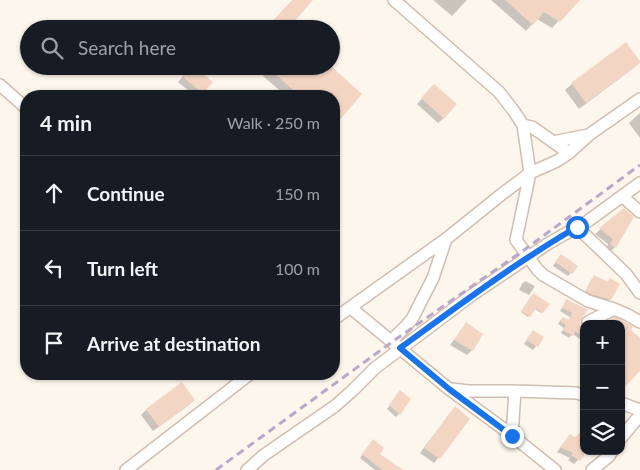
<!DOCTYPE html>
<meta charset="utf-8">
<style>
:root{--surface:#171b24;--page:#242831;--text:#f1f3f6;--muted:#9ea1a6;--line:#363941}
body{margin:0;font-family:Lato,sans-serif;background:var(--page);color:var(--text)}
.controls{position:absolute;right:15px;bottom:15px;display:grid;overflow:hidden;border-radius:10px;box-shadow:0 1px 4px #0004}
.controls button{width:45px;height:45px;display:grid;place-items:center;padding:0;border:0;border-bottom:1px solid var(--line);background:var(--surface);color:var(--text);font:25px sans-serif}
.stop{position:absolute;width:15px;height:15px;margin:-11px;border:4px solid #1a73e8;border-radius:50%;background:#fff}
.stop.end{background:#1a73e8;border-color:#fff;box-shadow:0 1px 5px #0008}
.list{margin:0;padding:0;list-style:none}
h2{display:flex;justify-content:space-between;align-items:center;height:65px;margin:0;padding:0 20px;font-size:21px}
h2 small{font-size:16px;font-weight:400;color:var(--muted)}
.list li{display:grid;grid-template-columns:32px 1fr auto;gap:15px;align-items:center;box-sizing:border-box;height:75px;padding:0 20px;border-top:1px solid var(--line)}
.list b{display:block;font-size:19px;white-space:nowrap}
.list em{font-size:16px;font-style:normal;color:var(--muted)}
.icon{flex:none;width:28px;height:28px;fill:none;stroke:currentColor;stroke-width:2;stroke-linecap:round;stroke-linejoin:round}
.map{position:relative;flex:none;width:640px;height:470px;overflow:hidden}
.search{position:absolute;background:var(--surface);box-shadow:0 1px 4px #0004;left:20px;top:20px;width:320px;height:55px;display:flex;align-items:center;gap:12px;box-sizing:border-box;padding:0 18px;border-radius:28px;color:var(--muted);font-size:19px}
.panel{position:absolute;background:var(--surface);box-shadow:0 1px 4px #0004;left:20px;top:90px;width:320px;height:290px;border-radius:20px}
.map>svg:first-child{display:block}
.shadow{fill:#0003}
.building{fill:#f3d5c3}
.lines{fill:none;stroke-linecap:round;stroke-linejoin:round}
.street-casing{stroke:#d1beb0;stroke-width:14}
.street{stroke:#fff;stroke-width:11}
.rail{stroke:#b9a8c9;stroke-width:3;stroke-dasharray:8 5;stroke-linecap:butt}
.route{stroke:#1a73e8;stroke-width:6}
</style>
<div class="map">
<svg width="640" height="470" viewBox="0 0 640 470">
<rect width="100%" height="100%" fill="#fdf6ec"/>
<path class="shadow" d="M433 0H467L452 16Z
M491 0H578L552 28 537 19 526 31Z
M639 62 632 69 579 109 565 90 572 84Z
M261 66H329L361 94 334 125V96H286L263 76 267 71Z
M187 72 202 93 199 96H195L178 82Z
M429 91 444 118 438 123 417 104Z
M640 113V138L629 123Z
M624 209 615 247 610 252 606 250 608 244 595 234Z
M558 259 571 273 568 276 553 266Z
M594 277 610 300 607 303 584 295 591 280Z
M525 281 535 286 529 295 519 290 522 284Z
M532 296 548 305 541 313 534 308 528 317 521 312Z
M567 301 580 318 578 326 584 329V342L573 334 569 338 561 333 564 328 558 324 560 321 563 318 568 321 570 317 560 311Z
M614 319 631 327 629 330 640 340V366L639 369H640L627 383 621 392V324L608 323Z
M466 324 472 350 467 355 450 345Z
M530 335 543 337 533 350 524 344Z
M182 384 194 400 189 405 153 431 141 415 146 410Z
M397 395 399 414 396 417 387 409Z
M450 413 469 419 434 463 420 453Z
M566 440 584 451H587L574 464 568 460 570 458 557 452Z
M370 444 378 454 392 470H375L360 458Z"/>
<path class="building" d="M292 0H313L288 29H265Z
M505 0H580L560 22 544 12 533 25Z
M626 42 640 61V63L586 103 571 83Z
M191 66H194L213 82 203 94 182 76Z
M266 66H331L362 94 334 127V96H300Z
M434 84 457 104 444 119 421 98Z
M624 208 634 217 616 248 610 244 613 239 599 228Z
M561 254 578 266 572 274 555 262Z
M594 275 608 282 610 278 620 284 611 300 591 294 586 291Z
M533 293 550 304 543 313 536 308 530 317 521 311Z
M566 299 588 310 582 318 580 325 584 328V337L575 331 573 336 563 330 566 325 560 321 563 317 569 320 572 313 562 308Z
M614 317 633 326 631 330 640 338V371L621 391V324H615L609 320Z
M466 322 483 334 473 351 454 340Z
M533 330 544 337 538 347 526 340Z
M182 382 195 400 159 427 146 409Z
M400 390 411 399 400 415 389 405Z
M455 406 470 419 440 459 424 448Z
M584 429V456L580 461 571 455 573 453 560 447 570 434 575 437Z
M373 439 384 448 380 454 403 470H382L362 454Z"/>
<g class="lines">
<g class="street-casing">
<path id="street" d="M394 0 499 92 513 110 523 125 530 173 516 240 537 269 543 275 588 301 614 309
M0 85 26 108
M523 125 532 127 569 153
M553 142 588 135
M622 196 640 212
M577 227 626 274 640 293
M351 308 449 389 505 430 555 470
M334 319 446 239 502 194 530 173 557 161 569 153 590 134 640 99
M588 322 614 309 628 315 640 322
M391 341 407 325 412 319 433 278 446 239
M451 389 469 391H515L576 393 584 395
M621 403 640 410
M512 436 515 391
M621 438 640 415
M126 470 250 374
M247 470 264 455 335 406 352 391 375 368 472 295 549 243 588 221 640 183
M592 470 609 456 612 451"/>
</g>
<use href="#street" class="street"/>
<path class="rail" d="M216 470 392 342 524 250 640 165"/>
</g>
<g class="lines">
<path class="route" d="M512 436 449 389 400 348C458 306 515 263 577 227"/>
</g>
</svg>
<div class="controls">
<button>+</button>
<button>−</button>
<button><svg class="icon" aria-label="layers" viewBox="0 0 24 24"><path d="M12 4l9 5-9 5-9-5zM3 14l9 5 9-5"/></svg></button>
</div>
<div class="stop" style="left:577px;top:227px"></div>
<div class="stop end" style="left:512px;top:436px"></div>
<div class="search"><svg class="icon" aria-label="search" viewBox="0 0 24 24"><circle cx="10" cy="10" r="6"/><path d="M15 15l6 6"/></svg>Search here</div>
<section class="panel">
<h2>4 min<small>Walk · 250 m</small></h2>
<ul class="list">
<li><svg class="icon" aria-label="ahead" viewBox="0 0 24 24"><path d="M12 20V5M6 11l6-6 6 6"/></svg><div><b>Continue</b></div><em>150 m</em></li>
<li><svg class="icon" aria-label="left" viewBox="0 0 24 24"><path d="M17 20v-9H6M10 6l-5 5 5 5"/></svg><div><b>Turn left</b></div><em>100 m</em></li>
<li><svg class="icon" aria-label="arrive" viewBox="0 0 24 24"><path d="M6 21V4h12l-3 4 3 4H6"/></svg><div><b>Arrive at destination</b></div></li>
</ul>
</section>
</div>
